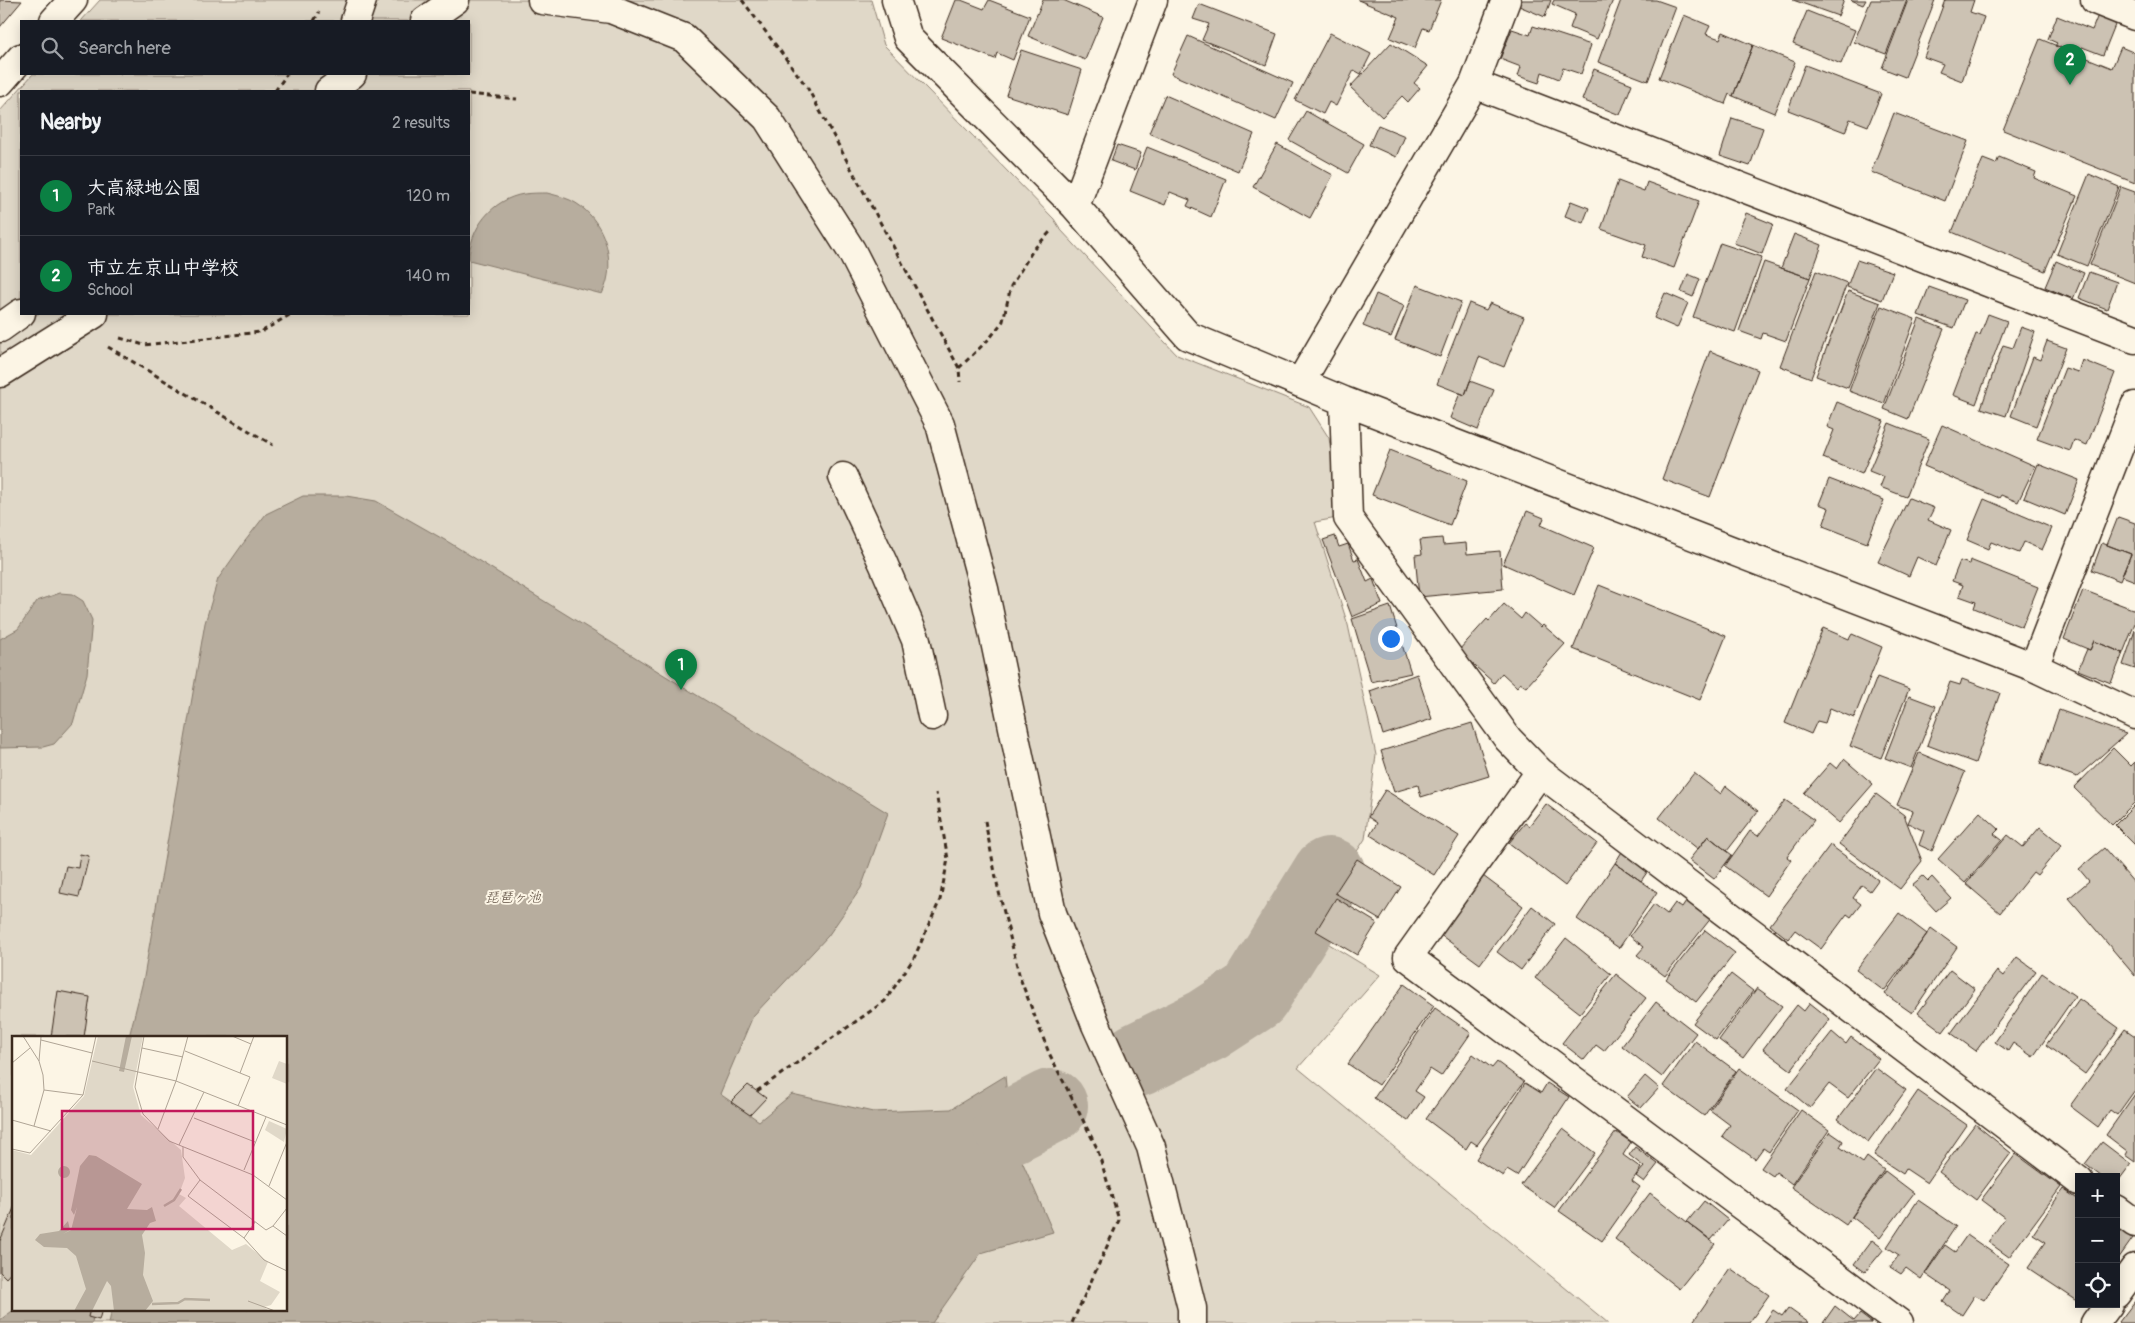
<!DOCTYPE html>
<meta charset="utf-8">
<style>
:root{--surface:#171b24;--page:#242831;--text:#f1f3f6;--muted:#9ea1a6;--line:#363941;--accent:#0b8043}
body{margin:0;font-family:Pangolin,"Klee One",sans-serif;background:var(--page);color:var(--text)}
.controls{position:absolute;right:15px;bottom:15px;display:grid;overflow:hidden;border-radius:0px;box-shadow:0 2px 12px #0003}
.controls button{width:45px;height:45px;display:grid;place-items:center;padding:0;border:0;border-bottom:1px solid var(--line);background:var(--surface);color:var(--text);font:25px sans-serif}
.you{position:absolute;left:1390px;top:638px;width:18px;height:18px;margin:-12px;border:4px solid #fff;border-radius:50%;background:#1a73e8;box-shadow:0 0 0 8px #1a73e833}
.badge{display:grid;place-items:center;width:32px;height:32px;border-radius:50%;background:var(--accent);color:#fff;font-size:16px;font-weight:700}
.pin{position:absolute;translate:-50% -41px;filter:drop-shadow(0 1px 2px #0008)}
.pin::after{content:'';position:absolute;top:26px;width:18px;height:15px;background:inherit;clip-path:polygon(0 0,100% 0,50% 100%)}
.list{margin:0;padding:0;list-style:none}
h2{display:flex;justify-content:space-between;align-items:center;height:65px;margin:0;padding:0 20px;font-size:21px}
h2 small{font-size:16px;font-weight:400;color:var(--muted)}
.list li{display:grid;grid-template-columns:32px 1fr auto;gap:15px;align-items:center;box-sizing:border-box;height:80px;padding:0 20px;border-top:1px solid var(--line)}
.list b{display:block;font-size:19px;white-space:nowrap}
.list p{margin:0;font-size:16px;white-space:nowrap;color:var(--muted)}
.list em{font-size:16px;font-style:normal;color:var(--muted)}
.icon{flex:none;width:28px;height:28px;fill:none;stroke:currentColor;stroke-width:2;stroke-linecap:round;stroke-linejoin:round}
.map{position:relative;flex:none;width:2135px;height:1323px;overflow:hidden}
.search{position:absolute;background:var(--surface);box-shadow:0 2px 12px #0003;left:20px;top:20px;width:450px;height:55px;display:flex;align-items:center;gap:12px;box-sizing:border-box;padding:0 18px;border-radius:0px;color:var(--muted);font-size:19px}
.panel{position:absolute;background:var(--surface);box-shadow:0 2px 12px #0003;left:20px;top:90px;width:450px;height:225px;border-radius:0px}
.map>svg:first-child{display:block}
.green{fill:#e0d8c8;stroke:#8e8173;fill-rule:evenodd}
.water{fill:#b7ad9e;stroke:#85796b}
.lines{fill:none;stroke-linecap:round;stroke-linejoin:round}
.river{stroke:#b7ad9e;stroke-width:74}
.building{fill:#ccc2b3;stroke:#3b2a1e}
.minor-casing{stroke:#3b2a1e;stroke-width:31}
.path{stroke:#3b2a1e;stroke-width:3;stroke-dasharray:5 4;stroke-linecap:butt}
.minor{stroke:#fcf5e5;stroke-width:28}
.labels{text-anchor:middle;stroke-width:4;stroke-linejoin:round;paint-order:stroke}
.water-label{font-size:14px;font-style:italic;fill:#605144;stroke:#fcf5e5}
.inset-river{fill:none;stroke:#b7ad9e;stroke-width:2.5}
.inset-road{fill:none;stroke:#afa495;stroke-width:1}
.view{fill:#c2185b;fill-opacity:0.15;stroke:#c2185b;stroke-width:2.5}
.inset-edge{fill:none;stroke:#3b2a1e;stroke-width:2.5}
</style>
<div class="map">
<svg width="2135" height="1323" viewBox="0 0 2135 1323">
<rect width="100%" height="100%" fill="#fcf5e5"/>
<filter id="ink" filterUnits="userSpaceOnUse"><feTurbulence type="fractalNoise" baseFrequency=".02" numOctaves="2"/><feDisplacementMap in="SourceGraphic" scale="10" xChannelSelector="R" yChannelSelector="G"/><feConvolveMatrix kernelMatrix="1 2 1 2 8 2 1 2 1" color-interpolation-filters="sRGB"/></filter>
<g filter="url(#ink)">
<path class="green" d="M100 0H871L884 45 1054 219 1061 230 1177 355 1309 407 1329 438 1335 482 1337 518 1315 522 1348 625 1376 755 1365 839 1306 930 1380 975 1298 1068 1608 1323H0V111L33 74H469V21H81ZM21 91H469V314H21ZM14 1037H286V1309H14Z"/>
<path class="water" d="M547 193C555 195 563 197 570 200 603 215 619 261 602 294L469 260C469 229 492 199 524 194 532 193 540 193 547 193Z
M303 496H346L376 501 450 543 888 813 861 888 828 936 753 1016 720 1094 759 1121 792 1094 873 1112 951 1109 1005 1076 1011 1136 1053 1232 981 1253 932 1323H109L112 1309H286V1037H129L144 977 205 623 218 579 242 545 266 514Z
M60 593 72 594 83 601 92 620 87 674 73 723 54 744 43 747 0 748V639L18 629 37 601Z
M15 1309H84L93 1315 92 1323H0V1320Z"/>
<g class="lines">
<path class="river" d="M1137 1060 1208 1025 1254 995 1329 874
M1010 1127 1051 1106"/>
</g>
<path class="building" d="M0 0 22 1 0 27Z
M956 0H961L984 9 989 0 1030 16 1013 60 997 53 995 59 941 38Z
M1043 0H1063L1103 17 1085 60 1028 36Z
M1358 0H1441L1429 30 1423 28 1415 48 1390 38 1399 17Z
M1522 0H1551L1545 17 1519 6Z
M1554 0H1613L1597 39 1570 28 1575 14 1552 4Z
M1621 0H1656L1676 7 1648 81 1598 62Z
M1793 0H1844L1838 16Z
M1851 0H1866L1863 5Z
M1871 0H1907L1886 54 1854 42Z
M1908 0H1935L1905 77 1882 68Z
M1945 0H1974L1970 12 1984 17 1962 81 1939 72 1943 64 1924 57Z
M2104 0H2125L2103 55 2082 47 2079 55 2055 46 2057 43 2048 39 2057 16 2092 30Z
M1199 4 1277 34 1266 65 1202 40 1209 24 1193 19Z
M1807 11 1855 30 1841 64 1793 44Z
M1684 15 1710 26 1706 34 1720 39 1723 32 1753 45 1733 96 1729 94 1725 104 1659 78Z
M1533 26 1591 45 1581 74 1563 68 1559 79 1542 72 1539 83 1518 76 1521 67 1500 59 1512 29 1530 35Z
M1330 33 1371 54 1361 74 1354 70 1336 106 1329 102 1323 114 1295 100Z
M1188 36 1293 83 1276 120 1171 74Z
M2040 39 2112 68 2121 47 2135 53V183L2003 130Z
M1391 43 1428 66 1414 83 1420 88 1408 102 1402 96 1382 117 1350 87Z
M1753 45 1795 62 1774 113 1733 96Z
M1021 50 1082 70 1068 115 1006 95Z
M1805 65 1881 94 1868 126 1850 119 1845 132 1788 110Z
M1594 69 1632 84 1620 115 1582 100Z
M1165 95 1254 134 1238 171 1149 133Z
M1306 111 1364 144 1348 173 1289 140Z
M1894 113 1968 141 1945 201 1871 172Z
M1732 118 1763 128 1750 166 1720 156Z
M1378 125 1405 136 1396 157 1369 145Z
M1277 144 1333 175 1310 218 1253 187Z
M1117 145 1141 153 1135 170 1111 161Z
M1147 147 1226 179 1211 217 1187 206 1190 200 1170 192 1165 205 1130 191Z
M1999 157 2036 172 2034 178 2077 196 2045 271 1952 232 1983 159 1996 164Z
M2089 174 2119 187 2087 266 2057 254Z
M1618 181 1644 191 1647 182 1699 201 1674 268 1642 257 1646 245 1601 229Z
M2121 187 2135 192V283L2090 265Z
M1571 201 1589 208 1583 223 1565 216Z
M1746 213 1773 224 1762 254 1734 243Z
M1794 234 1822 245 1810 278 1781 268Z
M1720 243 1762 257 1735 332 1693 317Z
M1857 260 1893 272 1882 300 1847 287Z
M2056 261 2084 273 2073 299 2045 287Z
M1764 262 1810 278 1786 341 1763 333 1761 339 1739 331Z
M1816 271 1847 283 1811 378 1780 366Z
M2089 272 2117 282 2107 309 2079 298Z
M1688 274 1700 279 1693 297 1681 292Z
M1417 285 1461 302 1440 357 1395 340Z
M1929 287 1965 300 1954 328 1918 315Z
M1848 291 1880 303 1848 388 1816 376Z
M1665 293 1688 303 1677 328 1654 318Z
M1376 294 1404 306 1391 337 1363 326Z
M1469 303 1486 310 1490 303 1524 317 1504 367 1479 357 1465 395 1437 384Z
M1881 306 1915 319 1884 404 1849 391Z
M1988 314 2007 321 1976 404 1953 395 1976 334 1980 335Z
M1919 319 1944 329 1908 419 1884 409Z
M2021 327 2035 332 2006 416 1981 408 2003 345 2013 348Z
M2047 341 2066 348 2036 426 2011 416 2033 357 2040 360Z
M1710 351 1758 370 1710 497 1662 479Z
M2082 360 2115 373 2087 445 2074 440 2070 451 2037 439 2065 368 2078 372Z
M1470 381 1494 390 1478 430 1450 418 1460 393 1465 395Z
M1837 402 1884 421 1862 474 1823 458 1834 430 1827 427Z
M1889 423 1929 439 1906 497 1880 487 1884 477 1869 471Z
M1942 425 2035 466 2018 502 2001 495 1999 498 1924 466Z
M1390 450 1467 481 1450 525 1372 495Z
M2038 464 2079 480 2065 515 2024 498Z
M1829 479 1884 500 1867 543 1823 526 1829 508 1819 504Z
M1909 498 1934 508 1928 520 1951 530 1936 566 1917 557 1909 576 1878 562Z
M1984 499 2052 528 2042 550 2024 542 2019 553 1991 542 1988 549 1967 540Z
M1527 511 1544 518 1541 525 1594 548 1574 595 1503 564Z
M2118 517 2135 523V581L2122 576 2131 554 2107 545Z
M1335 536 1339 547 1348 544 1354 560 1358 559 1367 582 1373 579 1382 604 1352 617 1323 540Z
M1442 538 1443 545 1466 543 1467 554 1500 551 1503 589 1419 597 1415 555 1422 554 1420 540Z
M2102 543 2131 554 2120 581 2092 570Z
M1970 560 2038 587 2022 627 1974 608 1976 602 1959 596 1963 585 1952 581 1960 561 1969 564Z
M1599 585 1726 636 1700 700 1573 649Z
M2083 590 2135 610V623L2123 653 2094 641 2090 650 2064 639Z
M1504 604 1521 619 1525 613 1541 627 1543 625 1565 644 1526 687 1520 683 1517 687 1502 673 1494 683 1458 651 1487 619 1489 621Z
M1390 606 1411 673 1371 682 1352 619Z
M1823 628 1849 639 1852 634 1882 647 1854 718 1830 708 1825 723 1817 721 1811 734 1785 723Z
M2135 630V669L2123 665Z
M2094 641 2123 653 2111 683 2078 670 2087 649 2090 650Z
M1417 674 1432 719 1383 735 1370 691Z
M1877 677 1909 689 1881 758 1850 746Z
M1962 679 2000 693 1975 763 1927 745 1950 682 1960 685Z
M1909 696 1936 706 1911 768 1885 758Z
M2059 710 2126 734 2077 777 2040 764Z
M1472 723 1489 776 1421 797 1418 785 1394 792 1381 751Z
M2113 748 2131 766 2135 762V802L2112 825 2074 788Z
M1919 753 1965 772 1932 851 1919 845 1924 831 1908 823 1913 811 1897 805Z
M1844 759 1873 784 1839 823 1804 793 1830 763 1837 769Z
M1694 773 1721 794 1726 786 1758 811 1727 851 1708 836 1698 849 1659 818Z
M1385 790 1459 836 1434 875 1370 835 1377 823 1368 817Z
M1876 794 1904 815 1922 861 1900 889 1839 844Z
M1785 800 1814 820 1787 857 1791 860 1766 896 1725 866 1750 831 1758 836Z
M1546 804 1597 843 1565 886 1509 843 1525 823 1529 826Z
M2135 805V845L2115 825Z
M1980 812 1999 829 1994 834 2002 840 1965 883 1938 859Z
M2040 827 2062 845 2037 875 2033 872 2000 913 1966 884 2008 835 2023 847Z
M1708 836 1732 855 1714 879 1689 860Z
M1830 845 1878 880 1870 891 1862 885 1853 898 1861 904 1851 917 1847 914 1821 949 1795 930 1788 939 1770 925Z
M2104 848 2135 884V976L2069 898 2089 881 2079 869Z
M1623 850 1650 868 1641 881 1615 863Z
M80 854 89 856 79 897 60 893 66 866 78 868Z
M1357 859 1401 887 1380 920 1335 893Z
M1615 863 1657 892 1619 948 1577 919Z
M1483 876 1523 906 1480 964 1439 934Z
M1923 876 1928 881 1932 877 1951 898 1936 911 1912 885Z
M1336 898 1377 923 1357 955 1316 931Z
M1688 899 1712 917 1665 976 1637 955 1644 947 1630 936 1654 904 1667 914 1675 903 1682 908Z
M1532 906 1555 924 1521 970 1497 952Z
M1899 913 1927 934 1884 991 1856 970Z
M1931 928 1957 947 1912 1013 1885 994Z
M1705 930 1735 953 1696 1002 1666 979Z
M1566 938 1611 974 1580 1013 1535 978Z
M2017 957 2036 971 1976 1051 1951 1033 1997 971 2003 976Z
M1950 970 1975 989 1943 1032 1918 1013Z
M2042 973 2075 996 2033 1057 2013 1043 2008 1051 1995 1042Z
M1616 974 1646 998 1604 1051 1596 1045 1584 1060 1562 1043Z
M1731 974 1753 991 1716 1040 1693 1023Z
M1404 984 1434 1006 1379 1085 1348 1064Z
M1757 988 1782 1006 1743 1058 1719 1040Z
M58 991 90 997 84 1037H51Z
M2079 999 2119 1028 2085 1074 2046 1045Z
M1656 1002 1696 1033 1662 1077 1622 1046Z
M1810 1003 1830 1019 1791 1070 1763 1049 1797 1005 1804 1011Z
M1435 1008 1471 1033 1441 1076 1430 1069 1415 1091 1424 1097 1408 1121 1374 1098Z
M2125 1029 2135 1036V1090L2117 1115 2110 1110 2098 1127 2070 1106Z
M1832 1032 1846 1044 1851 1037 1879 1059 1848 1098 1829 1084 1810 1108 1787 1089Z
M1695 1041 1736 1071 1704 1116 1663 1086Z
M1473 1054 1492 1068 1497 1062 1524 1082 1477 1145 1471 1141 1466 1149 1426 1119Z
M1739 1068 1798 1110 1769 1152 1763 1148 1755 1159 1722 1136 1730 1125 1710 1110Z
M1876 1068 1906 1090 1868 1142 1838 1119Z
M1645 1076 1659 1088 1641 1108 1627 1097Z
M1525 1083 1541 1093 1547 1083 1569 1097 1517 1176 1507 1170 1503 1176 1476 1159Z
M748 1085 766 1098 750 1115 731 1102Z
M1918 1091 1967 1125 1927 1183 1906 1169 1903 1174 1874 1155Z
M2135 1094V1162L2125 1155 2127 1151 2106 1135Z
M1801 1110 1829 1130 1792 1184 1776 1172 1773 1176 1761 1168Z
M1975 1124 2011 1153 1976 1200 1939 1172Z
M1563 1129 1595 1153 1554 1208 1521 1185Z
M1616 1132 1631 1142 1623 1155 1641 1168 1632 1181 1640 1187 1602 1241 1559 1211Z
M1830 1132 1843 1141 1840 1147 1863 1163 1867 1157 1884 1170 1846 1225 1791 1187Z
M2102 1142 2131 1164 2116 1184V1177H2102L2085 1164Z
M1635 1147 1658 1164 1644 1182 1636 1176 1644 1167 1629 1155Z
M2016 1154 2061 1187 2009 1257 1988 1242 2005 1218 1981 1200Z
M1885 1171 1914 1193 1880 1238 1852 1217Z
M2063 1189 2079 1200V1302L2028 1268 2046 1242 2033 1234Z
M1650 1193 1715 1244 1679 1289 1615 1239Z
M1918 1200 1956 1226 1921 1279 1906 1268 1901 1274 1890 1267 1899 1255 1887 1247Z
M1704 1201 1728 1220 1711 1240 1687 1222Z
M14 1208V1269L6 1278 0 1272V1241Z
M2116 1226 2133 1238 2116 1262Z
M1967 1235 2009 1264 1984 1300 1975 1295 1962 1315 1943 1302 1950 1291 1925 1274 1945 1245 1955 1252Z
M1872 1240 1884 1249 1865 1272 1854 1264Z
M1730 1268 1769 1295 1749 1323H1692Z
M2135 1301V1323H2120L2119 1322Z
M1835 1306 1854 1321 1860 1314 1872 1323H1823Z
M1788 1308 1809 1323H1764L1773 1310 1782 1316Z
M90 1309H102L99 1320 88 1317Z"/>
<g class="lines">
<g class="minor-casing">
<path id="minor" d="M542 0 611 9 684 38 767 118 851 250 940 424 984 589 1052 913 1096 1025 1151 1147 1192 1308V1323
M896 0 908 38 1075 206 1188 336 1344 401 2034 667 2135 715
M2095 0 2135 16
M54 21 73 0
M355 21 362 0
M425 21 455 0
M0 82 21 58
M1474 84 2135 339
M329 91 352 74
M1075 206 1153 0
M0 328 21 313
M0 373 94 314
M1300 383 1474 84 1506 0
M1344 401 1348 518 1508 739 1540 772 2079 1181
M843 477 883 563 916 640 932 716
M2034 667 2135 406
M1540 772 1408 957 1899 1323
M2116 1209 2135 1223
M2116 1294 2135 1268
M2095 1323 2109 1304"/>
</g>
<path class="path" d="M742 0 807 87 959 368 960 382
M314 21 319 12
M275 91 287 74
M469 94 517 99
M120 338 144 345 261 332 291 314
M108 347 273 445
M959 368 990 338 1003 321 1011 286 1033 250 1051 231
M985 821 998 888 1020 978 1049 1053 1097 1148 1119 1220 1072 1323
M757 1091 885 1001 914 958 940 900 948 859 936 793"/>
<use href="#minor" class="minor"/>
</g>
</g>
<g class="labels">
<g class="water-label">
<text x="513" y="902">琵琶ヶ池</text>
</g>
</g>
<g transform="translate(12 1036)">
<rect width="275" height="275" fill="#fcf5e5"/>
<path d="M86 0H131L121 51 129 79 169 114 173 142 167 158 174 162 167 170 220 214 234 208 256 226 248 245 268 256 259 269 252 271 257 275H0V114L19 119 72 60ZM267 25 275 28V48L260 42ZM257 85 275 93 272 106 253 94Z" fill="#e0d8c8"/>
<path d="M114 0H120L112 36 107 35ZM77 119 84 120 130 148 115 173 135 174 140 171 144 185 138 187 130 199 133 217 131 239 141 265 133 275H102L99 250 95 245 80 275H62L74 253 64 220 55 212 32 211 23 204 28 198 47 195 56 185 58 194 51 198 59 194 65 171 62 179 59 174 68 130ZM46 136a6 6 0 1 1 12 0a6 6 0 1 1-12 0Z" fill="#b7ad9e"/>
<path class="inset-river" d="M152 170 162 164 169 153M140 268 166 267 173 263 198 264"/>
<path class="inset-road" d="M11 0 27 25 31 39 32 54 22 90M132 0 123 51 131 78 157 105 241 139 275 164M220 0 239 8M29 4 80 17M130 12 171 21M173 15 238 41 226 70M27 25 29 1M80 25 164 45 275 89M0 27 18 12M228 37 242 0M32 54 71 59M182 82 243 106M0 84 39 95M146 93 164 45 176 0M167 109 192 56M171 111V121L188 144 254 194 261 190 275 172M0 113 18 117 71 59 84 0M232 134 254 81M188 144 176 160 232 202 252 224 275 235M257 150 275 106M261 190 275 200M232 202 243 186M236 265 263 275"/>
<path class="view" d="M50 75H241V193H50Z"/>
<rect width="275" height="275" class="inset-edge"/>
</g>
</svg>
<div class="controls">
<button>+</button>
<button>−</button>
<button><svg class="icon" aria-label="locate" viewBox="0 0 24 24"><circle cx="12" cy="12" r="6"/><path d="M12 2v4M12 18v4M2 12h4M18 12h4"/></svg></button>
</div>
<div class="you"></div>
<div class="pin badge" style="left:681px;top:690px">1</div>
<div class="pin badge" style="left:2070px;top:85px">2</div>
<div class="search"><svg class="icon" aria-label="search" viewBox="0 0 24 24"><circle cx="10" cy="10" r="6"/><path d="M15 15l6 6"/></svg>Search here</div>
<section class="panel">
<h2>Nearby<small>2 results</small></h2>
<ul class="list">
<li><span class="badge">1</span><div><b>大高緑地公園</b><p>Park</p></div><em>120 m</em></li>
<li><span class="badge">2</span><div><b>市立左京山中学校</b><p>School</p></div><em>140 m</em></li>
</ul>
</section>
</div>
